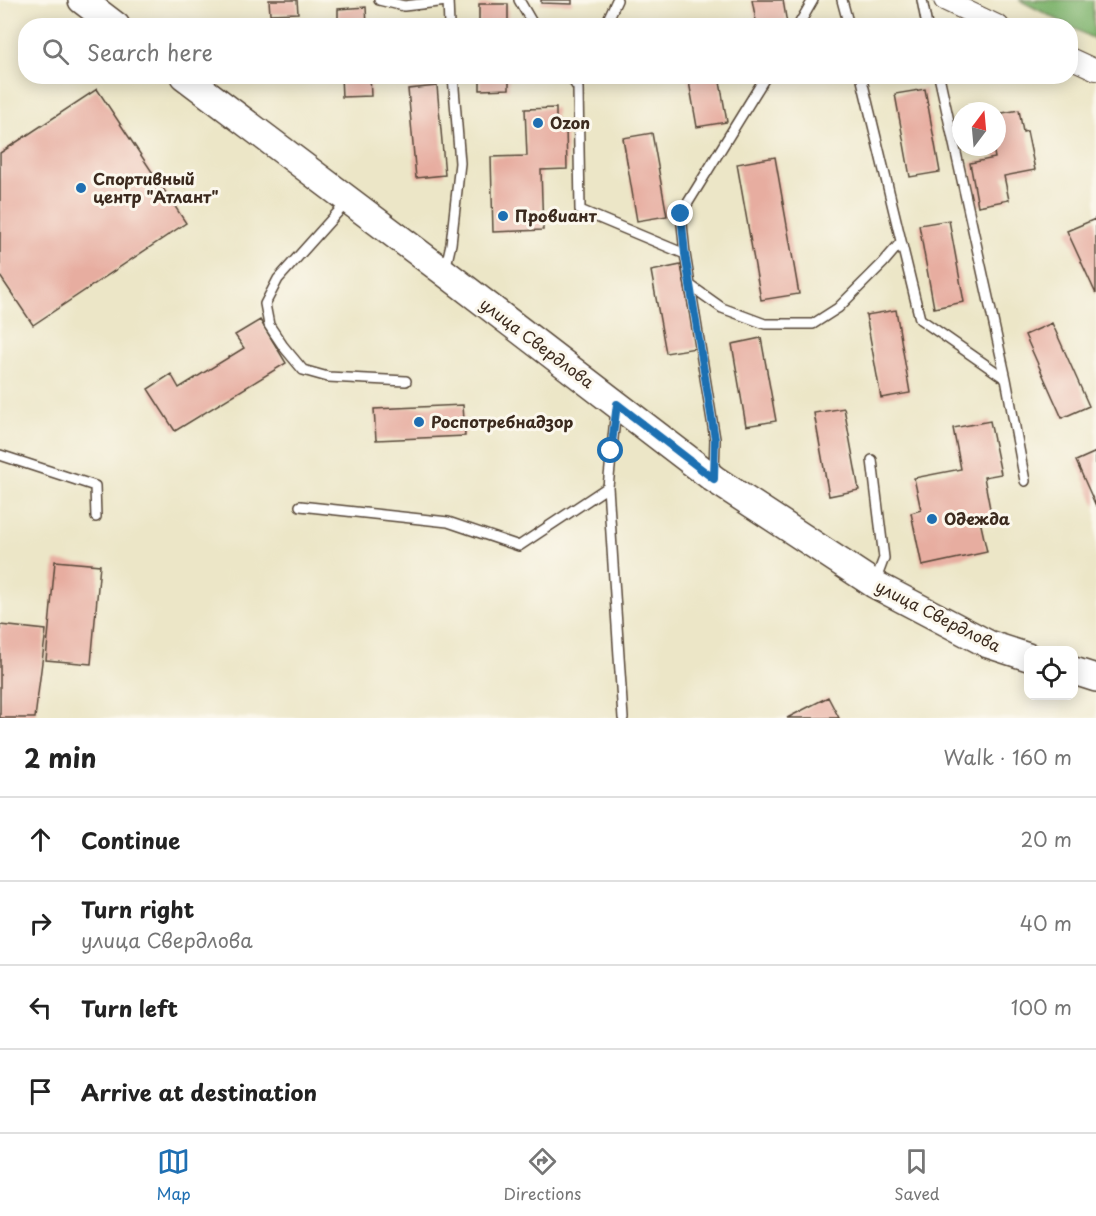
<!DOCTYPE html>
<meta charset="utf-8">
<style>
:root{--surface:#fff;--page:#f2f2f2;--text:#222;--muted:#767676;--line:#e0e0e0;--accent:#1f6fb2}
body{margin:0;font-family:"Playpen Sans",sans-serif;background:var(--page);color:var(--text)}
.controls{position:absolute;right:18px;bottom:18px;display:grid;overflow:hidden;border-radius:12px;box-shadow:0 3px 15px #0003}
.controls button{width:54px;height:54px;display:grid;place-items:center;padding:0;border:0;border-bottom:2px solid var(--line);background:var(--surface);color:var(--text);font:30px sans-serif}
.compass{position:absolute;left:952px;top:102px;width:54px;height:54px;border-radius:50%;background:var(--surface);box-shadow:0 3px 15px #0003;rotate:16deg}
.stop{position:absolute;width:18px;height:18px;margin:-14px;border:4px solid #1f6fb2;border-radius:50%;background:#fff}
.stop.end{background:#1f6fb2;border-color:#fff;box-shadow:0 2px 6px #0008}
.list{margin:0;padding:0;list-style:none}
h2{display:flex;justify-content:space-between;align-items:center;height:78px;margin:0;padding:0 24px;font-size:26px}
h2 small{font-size:20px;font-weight:400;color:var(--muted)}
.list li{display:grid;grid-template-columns:39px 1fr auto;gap:18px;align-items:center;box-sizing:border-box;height:84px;padding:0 24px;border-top:2px solid var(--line)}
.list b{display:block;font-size:22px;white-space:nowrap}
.list p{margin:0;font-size:20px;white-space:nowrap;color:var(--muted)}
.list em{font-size:20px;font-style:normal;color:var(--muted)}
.icon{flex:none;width:33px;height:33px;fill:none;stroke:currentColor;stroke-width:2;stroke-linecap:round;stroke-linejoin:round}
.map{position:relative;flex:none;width:1096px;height:718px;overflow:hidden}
.search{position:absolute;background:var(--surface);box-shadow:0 3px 15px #0003;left:18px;right:18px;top:18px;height:66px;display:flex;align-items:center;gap:15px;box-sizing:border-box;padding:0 21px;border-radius:24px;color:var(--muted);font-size:22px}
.sheet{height:414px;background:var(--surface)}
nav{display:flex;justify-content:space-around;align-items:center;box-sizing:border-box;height:84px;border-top:2px solid var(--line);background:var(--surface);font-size:16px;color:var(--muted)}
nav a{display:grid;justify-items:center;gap:3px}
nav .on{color:var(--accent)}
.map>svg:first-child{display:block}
.forest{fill:#82b671;stroke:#5e7048;stroke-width:1.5}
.building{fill:#e7ada0}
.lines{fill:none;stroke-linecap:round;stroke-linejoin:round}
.service-casing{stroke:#564637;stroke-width:12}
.minor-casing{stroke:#564637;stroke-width:22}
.secondary-casing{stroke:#564637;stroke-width:30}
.service{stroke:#fff;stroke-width:9}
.minor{stroke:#fff;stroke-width:20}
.secondary{stroke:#fff;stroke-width:27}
.route{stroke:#1f6fb2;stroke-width:8}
.poi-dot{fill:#1f6fb2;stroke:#fbf7ec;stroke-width:2}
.labels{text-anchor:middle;stroke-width:6;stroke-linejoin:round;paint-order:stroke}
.poi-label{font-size:16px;font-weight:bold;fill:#3b2a1e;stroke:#fbf7ec;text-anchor:start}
.street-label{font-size:16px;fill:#3b2a1e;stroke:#fbf7ec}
</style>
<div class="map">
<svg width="1096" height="718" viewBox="0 0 1096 718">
<rect width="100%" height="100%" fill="#fbf7ec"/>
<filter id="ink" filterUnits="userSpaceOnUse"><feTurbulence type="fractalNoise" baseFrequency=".0167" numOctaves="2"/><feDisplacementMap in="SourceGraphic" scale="12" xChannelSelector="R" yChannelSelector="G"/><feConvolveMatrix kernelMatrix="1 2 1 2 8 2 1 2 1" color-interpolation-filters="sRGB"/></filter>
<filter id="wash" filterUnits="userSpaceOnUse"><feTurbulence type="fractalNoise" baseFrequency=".008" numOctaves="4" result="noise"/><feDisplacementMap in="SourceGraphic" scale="24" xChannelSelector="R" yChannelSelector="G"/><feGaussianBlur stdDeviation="1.35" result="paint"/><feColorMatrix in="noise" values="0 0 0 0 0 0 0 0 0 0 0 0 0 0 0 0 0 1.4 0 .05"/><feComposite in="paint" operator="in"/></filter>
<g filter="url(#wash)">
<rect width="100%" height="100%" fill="#ece6c7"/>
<path class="forest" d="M1019 0H1093L1094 39 1071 27 1070 26 1068 25Z"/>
<g id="blocks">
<path class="building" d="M269 0H297L298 13 270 14Z
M541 0H572V4L541 3Z
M752 0H783L787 24 778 26H757Z
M479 4H508V26H479Z
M366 7 367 26H338V9Z
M341 76H370L371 96 342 97Z
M480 76H509V89L480 90Z
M688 76H719L727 122 697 127Z
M437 86 445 175 416 178 408 89Z
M97 89 186 223 33 325 0 276V153Z
M925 89 940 172 910 177 895 94Z
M556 108V128H566L567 169 541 170 543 230 493 232 491 157 527 156 525 109Z
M1019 110 1023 132 1027 131 1035 170 1004 176 1009 200 978 206 970 163 995 158 993 147H997V114Z
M652 133 667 216 637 221 623 138Z
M775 157 799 294 761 300 737 164Z
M1095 219 1096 222V294L1067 231Z
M949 220 964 302 934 308 919 225Z
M681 265 696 348 666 353 651 271Z
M896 310 910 393 881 398 866 315Z
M260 320 286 363 175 431 148 389 171 374 179 388 244 348 235 335Z
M1052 323 1089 406 1062 418 1025 335Z
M761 338 776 421 746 426 732 344Z
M463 405 465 436 376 440 374 409Z
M844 408 859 490 829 496 814 413Z
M990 421 1001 474 984 477 991 514 979 516 987 552 922 566 911 513 921 510 914 478 961 469 953 428Z
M1096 452V506L1076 461Z
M55 561 100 565 91 664 46 660Z
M0 625 46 630 35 718H0Z
M828 697 839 718H787Z"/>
</g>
</g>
<g filter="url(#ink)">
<use href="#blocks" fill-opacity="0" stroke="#564637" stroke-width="1.5"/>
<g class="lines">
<g class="service-casing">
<path id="service" d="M379 0 404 6 447 1
M448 0 449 26
M519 0 534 26
M842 0 849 26
M922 0 927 26
M605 26 617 0
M798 26 813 0
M570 76 578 88 580 210 685 254
M861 76 920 319 1006 379
M939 76 1006 379 1025 481
M347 202 278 279 265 304 269 325 283 346 303 370 328 377 406 381
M445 270 451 244 460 163 453 76
M691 286 722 308 765 324H813L838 308 883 263 901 242
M616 409 608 487 623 718
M0 455 95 486 96 517
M872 460 884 558 875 582
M714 473 715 439 685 254 681 214 766 76
M300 506 448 522 519 546 608 487"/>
</g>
<g class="minor-casing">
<path id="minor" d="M944 0 999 26
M1070 58 1096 70"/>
</g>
<g class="secondary-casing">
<path id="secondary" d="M82 0 116 26
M184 76 444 272 714 479 874 584 988 644 1028 657
M1074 671 1096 678"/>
</g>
<use href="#service" class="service"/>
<use href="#minor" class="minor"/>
<use href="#secondary" class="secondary"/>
</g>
</g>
<g class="lines" filter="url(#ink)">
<path class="route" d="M611 451 617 404 714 479 715 439 685 254 681 214"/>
</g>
<g class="poi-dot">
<circle cx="538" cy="123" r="6"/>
<circle cx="81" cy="188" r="6"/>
<circle cx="503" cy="216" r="6"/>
<circle cx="419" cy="422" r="6"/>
<circle cx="932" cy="519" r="6"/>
</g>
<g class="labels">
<g class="poi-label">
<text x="550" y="129">Ozon</text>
<text x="93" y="185">Спортивный<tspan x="93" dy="18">центр "Атлант"</tspan></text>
<text x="515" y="222">Провиант</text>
<text x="431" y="428">Роспотребнадзор</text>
<text x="944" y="525">Одежда</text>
</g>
<g class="street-label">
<text transform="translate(537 343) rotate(37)" y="6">улица Свердлова</text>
<text transform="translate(938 616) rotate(27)" y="6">улица Свердлова</text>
</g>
</g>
</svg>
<div class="controls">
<button><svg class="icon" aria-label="locate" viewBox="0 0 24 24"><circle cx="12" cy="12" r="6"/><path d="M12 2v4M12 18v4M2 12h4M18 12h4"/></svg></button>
</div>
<svg class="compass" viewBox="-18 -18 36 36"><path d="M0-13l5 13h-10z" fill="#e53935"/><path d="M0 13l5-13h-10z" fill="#767676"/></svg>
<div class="stop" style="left:611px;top:451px"></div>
<div class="stop end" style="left:681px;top:214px"></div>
<div class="search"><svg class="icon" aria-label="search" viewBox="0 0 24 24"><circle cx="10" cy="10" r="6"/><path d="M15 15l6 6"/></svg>Search here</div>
</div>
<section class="sheet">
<h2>2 min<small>Walk · 160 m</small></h2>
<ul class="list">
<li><svg class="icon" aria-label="ahead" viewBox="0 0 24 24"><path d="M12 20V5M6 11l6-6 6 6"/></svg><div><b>Continue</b></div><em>20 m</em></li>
<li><svg class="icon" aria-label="right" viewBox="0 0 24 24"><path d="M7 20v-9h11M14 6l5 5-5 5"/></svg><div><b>Turn right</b><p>улица Свердлова</p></div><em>40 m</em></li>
<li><svg class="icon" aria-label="left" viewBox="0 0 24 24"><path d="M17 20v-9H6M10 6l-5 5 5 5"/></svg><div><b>Turn left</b></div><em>100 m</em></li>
<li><svg class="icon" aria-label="arrive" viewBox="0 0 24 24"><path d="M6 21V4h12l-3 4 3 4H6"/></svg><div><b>Arrive at destination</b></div></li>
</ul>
</section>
<nav>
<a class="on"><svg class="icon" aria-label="map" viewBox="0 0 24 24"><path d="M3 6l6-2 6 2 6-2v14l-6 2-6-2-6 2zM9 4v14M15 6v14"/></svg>Map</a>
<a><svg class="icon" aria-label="directions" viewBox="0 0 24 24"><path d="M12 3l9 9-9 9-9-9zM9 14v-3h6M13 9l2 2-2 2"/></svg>Directions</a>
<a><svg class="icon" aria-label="saved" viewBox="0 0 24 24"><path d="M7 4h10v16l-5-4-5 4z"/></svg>Saved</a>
</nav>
